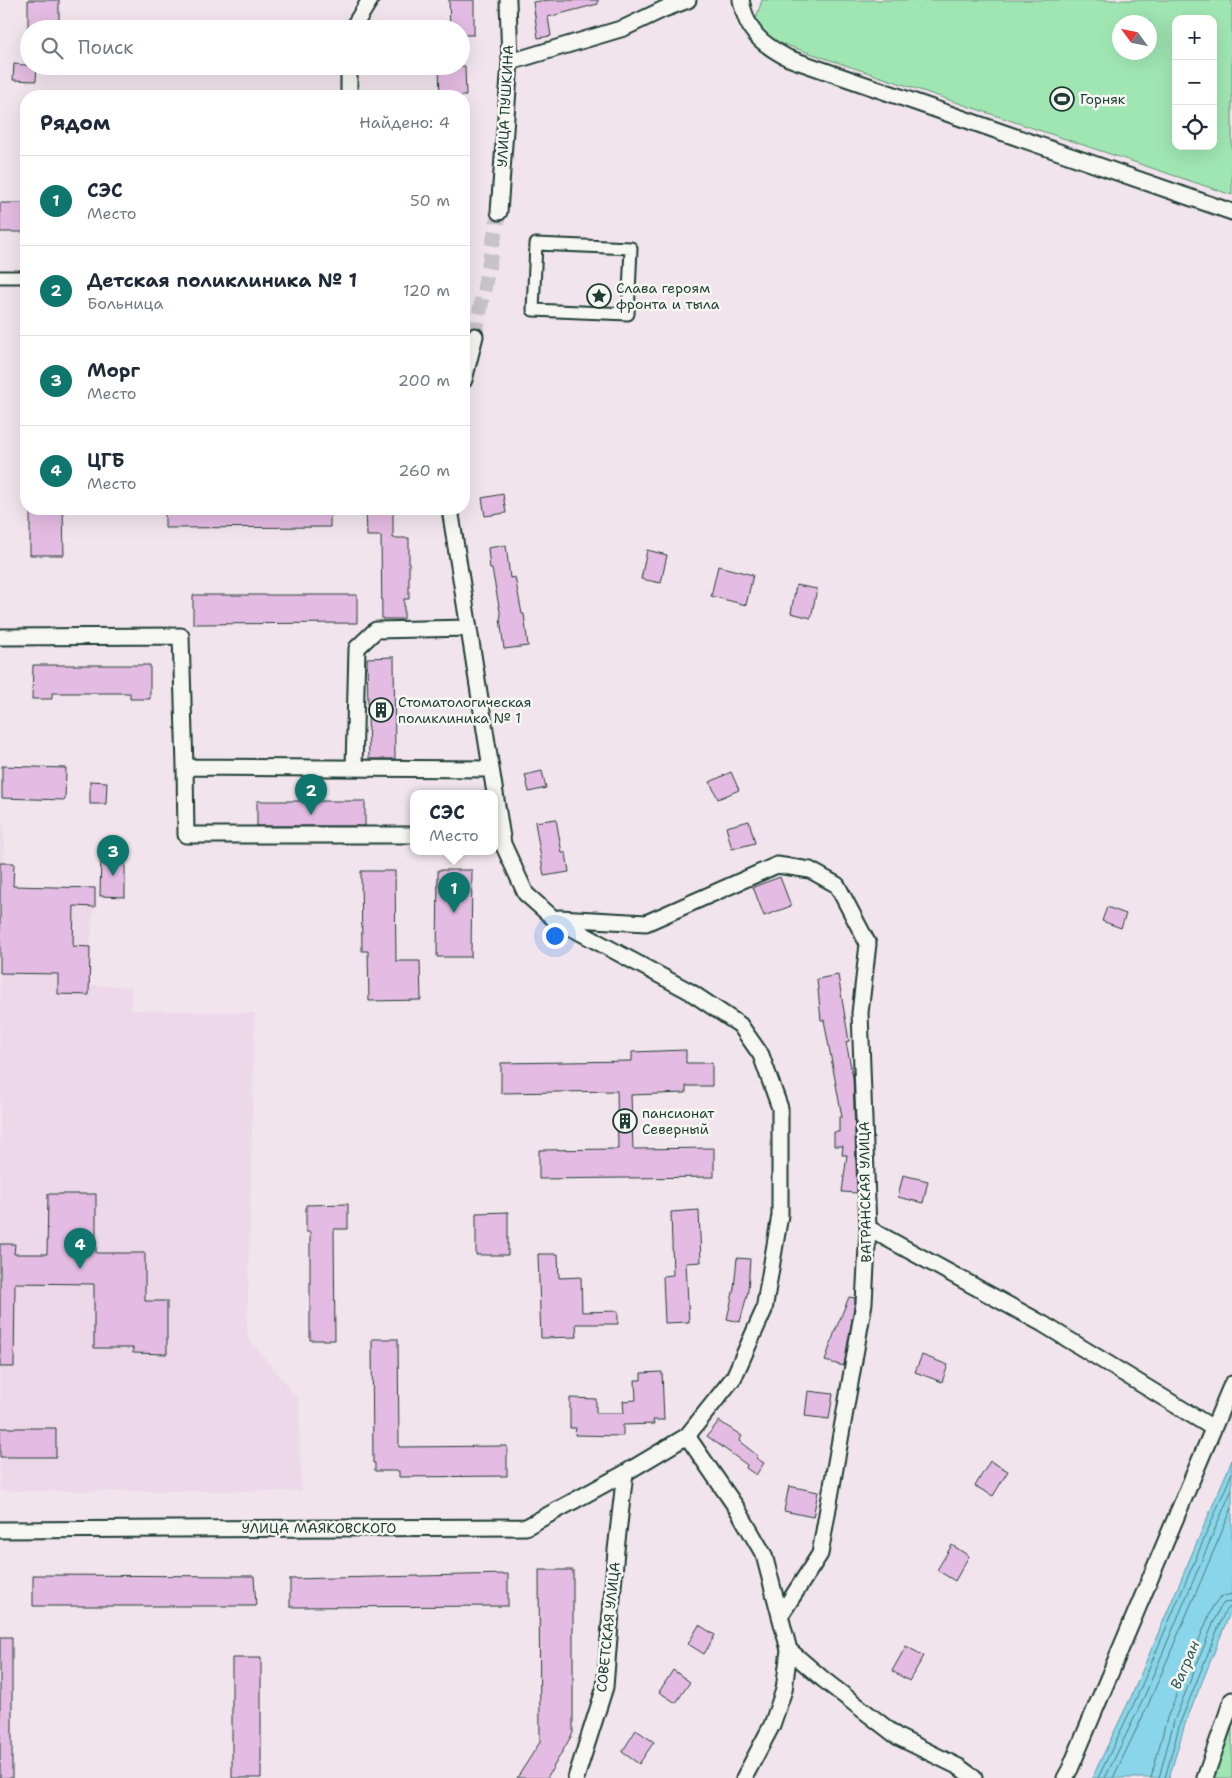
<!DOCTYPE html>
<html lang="ru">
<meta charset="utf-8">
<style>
:root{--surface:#fff;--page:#f2f2f3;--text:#1f2937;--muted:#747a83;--line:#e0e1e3;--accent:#0f766e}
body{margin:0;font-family:"Shantell Sans",sans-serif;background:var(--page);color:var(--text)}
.controls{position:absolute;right:15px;top:15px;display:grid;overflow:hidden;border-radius:10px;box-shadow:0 5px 20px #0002}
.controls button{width:45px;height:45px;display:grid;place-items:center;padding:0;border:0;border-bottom:1px solid var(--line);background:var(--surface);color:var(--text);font:25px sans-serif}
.compass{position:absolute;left:1112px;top:15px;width:45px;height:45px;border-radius:50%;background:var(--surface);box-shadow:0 5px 20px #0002;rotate:303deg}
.you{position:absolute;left:554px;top:935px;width:18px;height:18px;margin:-12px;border:4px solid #fff;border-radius:50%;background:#1a73e8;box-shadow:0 0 0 8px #1a73e833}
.badge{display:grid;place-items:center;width:32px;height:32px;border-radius:50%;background:var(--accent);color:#fff;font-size:16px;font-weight:700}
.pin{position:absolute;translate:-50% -41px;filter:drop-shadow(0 1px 2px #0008)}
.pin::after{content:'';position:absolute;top:26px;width:18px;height:15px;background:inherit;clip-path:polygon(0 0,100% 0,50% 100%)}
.popup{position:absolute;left:410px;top:790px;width:88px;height:65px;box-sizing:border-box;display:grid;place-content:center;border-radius:10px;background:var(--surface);filter:drop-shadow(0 1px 4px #0005);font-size:16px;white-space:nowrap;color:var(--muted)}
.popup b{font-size:19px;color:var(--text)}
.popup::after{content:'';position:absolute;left:50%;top:100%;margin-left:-10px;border:10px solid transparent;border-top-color:var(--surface)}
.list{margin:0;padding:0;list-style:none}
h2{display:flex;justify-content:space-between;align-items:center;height:65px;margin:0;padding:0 20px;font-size:21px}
h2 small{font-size:16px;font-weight:400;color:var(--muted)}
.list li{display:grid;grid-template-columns:32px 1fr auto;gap:15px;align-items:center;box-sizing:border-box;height:90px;padding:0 20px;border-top:1px solid var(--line)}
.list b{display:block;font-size:19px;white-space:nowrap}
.list p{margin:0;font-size:16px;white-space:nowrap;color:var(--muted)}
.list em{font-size:16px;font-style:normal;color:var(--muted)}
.icon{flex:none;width:28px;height:28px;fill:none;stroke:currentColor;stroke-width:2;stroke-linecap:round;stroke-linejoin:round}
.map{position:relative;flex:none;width:1232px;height:1778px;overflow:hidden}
.search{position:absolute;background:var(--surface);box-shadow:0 5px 20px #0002;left:20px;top:20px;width:450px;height:55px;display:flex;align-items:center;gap:12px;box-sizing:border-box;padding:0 18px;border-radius:28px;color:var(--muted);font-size:19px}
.panel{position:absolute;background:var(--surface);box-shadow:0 5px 20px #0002;left:20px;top:90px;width:450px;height:425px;border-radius:20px}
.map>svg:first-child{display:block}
.built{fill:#edd8ea}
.green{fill:#a0e6b3;stroke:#609274;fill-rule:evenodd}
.water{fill:#89d5e9;stroke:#5f98a1}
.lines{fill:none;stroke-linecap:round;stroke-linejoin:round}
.shore{stroke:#497a7c;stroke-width:1}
.building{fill:#e4bbe2;stroke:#1f3d34}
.minor-tunnel{stroke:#c7c3c8;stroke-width:15;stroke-dasharray:15 8;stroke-linecap:butt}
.pedestrian-casing{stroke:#1f3d34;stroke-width:15}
.minor-casing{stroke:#1f3d34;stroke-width:19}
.pedestrian{stroke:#f6f6f2;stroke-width:11}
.minor{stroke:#f6f6f2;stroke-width:15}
.labels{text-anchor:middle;stroke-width:5;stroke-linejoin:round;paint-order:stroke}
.poi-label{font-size:14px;fill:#1f3d34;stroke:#f6f6f2;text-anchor:start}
.street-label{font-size:14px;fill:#1f3d34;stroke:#f6f6f2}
.water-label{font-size:15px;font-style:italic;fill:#345b58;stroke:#f6f6f2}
</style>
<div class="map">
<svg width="1232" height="1778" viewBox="0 0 1232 1778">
<rect width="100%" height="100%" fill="#f1e4ed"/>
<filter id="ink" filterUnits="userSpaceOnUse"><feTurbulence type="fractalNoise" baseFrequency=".02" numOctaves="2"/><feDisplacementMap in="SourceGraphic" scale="10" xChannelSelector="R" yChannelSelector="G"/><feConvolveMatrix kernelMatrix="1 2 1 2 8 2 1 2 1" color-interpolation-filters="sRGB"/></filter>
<g filter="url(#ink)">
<path class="built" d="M0 824H4L3 862 14 863 13 886 95 888 90 947 89 985 131 987V1010L255 1013 247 1336 299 1400 301 1491H0Z"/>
<path class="green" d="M762 0H1232V195L765 38 756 19ZM1176 19H1213V146H1176ZM1120 22H1150V52H1120Z
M1232 1718V1778H1214L1224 1737Z"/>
<path class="water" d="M1232 1460V1608L1185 1724 1169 1778H1092L1131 1697Z"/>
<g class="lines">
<path class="shore" d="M1098 1778 1136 1699 1232 1473
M1105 1778 1142 1702 1232 1489
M1113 1778 1148 1705 1232 1508
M1151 1778 1167 1718 1213 1606 1220 1597 1232 1594
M1159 1778 1174 1721 1219 1609 1224 1603 1232 1602
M1165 1778 1180 1723 1225 1611 1228 1608H1232"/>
</g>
<path class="building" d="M28 0H59V29H28Z
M449 0H474V35H461V29H450Z
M549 0H598V4L548 17 551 36 538 38 533 2Z
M14 64 37 66 36 81 13 80Z
M439 66H465L466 96H440Z
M0 203H26V232H0Z
M503 494 506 513 485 516 482 498Z
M30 509H63L64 555H30Z
M165 509H330V527L165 528Z
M366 509H393V538H409V599H404V619H382L381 536H367Z
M506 545 510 578 515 577 522 614H524L528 646 504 649 500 618 501 617 492 569H490L488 548Z
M647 550 667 555 661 583 641 579Z
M718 566 753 575 746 605 711 596Z
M796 585 817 589 811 618 791 613Z
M193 595H357V623L193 624Z
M394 657 395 759H369L367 658Z
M33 665H150V699H130V693H52V699H32Z
M2 766 66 768 65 800 2 798Z
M542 771 546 788 529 792 525 775Z
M731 772 739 790 718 799 710 782Z
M90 781 107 782 106 804H90Z
M257 801H365V826H257Z
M556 819 562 853H566L569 872 544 876 535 822Z
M749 821 755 843 732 849 726 827Z
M101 856H125V897L100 896Z
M0 863H14L13 886 95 888V907L74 906 73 946 90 947 89 995 58 994V974L0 973Z
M438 870H472L471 957H437Z
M361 871H395L396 961H420L421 1000 369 1001 368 951H362Z
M780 877 791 906 764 916 753 887Z
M1107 907 1126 914 1121 928 1102 921Z
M838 975 849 1041 846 1042 853 1077 857 1193 842 1192 847 1155H842L843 1146H834V1132H839V1117H842L824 1020H821L817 979Z
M686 1050V1063H712V1086H686V1093L631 1095 633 1149 714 1148V1177L539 1179V1150L618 1149 617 1091 501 1093V1063L632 1061V1052Z
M903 1175 928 1181 923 1203 898 1197Z
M48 1194H96V1253H145V1301H167V1354L133 1353V1348H94V1284L15 1283 14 1367H0V1244H15L14 1254H47Z
M348 1204V1229H334L335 1340H310V1232H306V1205Z
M699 1210 701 1262 686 1263 689 1322 665 1323 663 1276 673 1275 671 1212Z
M508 1212V1255H476V1213Z
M538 1254H558L559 1278 581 1277 582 1312 618 1311V1324H576L577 1337 541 1338Z
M737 1258 750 1259 748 1291 740 1322 727 1319 734 1288Z
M849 1297 855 1298V1302L844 1366 825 1361 835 1331Z
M372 1339H398L399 1447 507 1446V1476L399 1477V1471H375V1463H373Z
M922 1355 948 1365 942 1382 915 1372Z
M662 1372 664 1420H653L654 1424 623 1425V1436L575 1435 576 1428H570V1398L596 1399V1413H624L623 1401 636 1400 635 1380H641V1373Z
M808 1391 833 1394 829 1419 805 1416Z
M719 1421 742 1436 739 1441 758 1456 756 1458 764 1463 756 1475 746 1468 747 1465 707 1436Z
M0 1428H56V1457H0Z
M990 1461 1008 1471 993 1496 975 1486Z
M789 1486 818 1492 813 1517 784 1511Z
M952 1545 969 1556 955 1581 937 1570Z
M539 1570H573V1733L547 1778H517L540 1742Z
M508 1574V1606L290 1607V1579Z
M33 1575 254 1576 256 1606H33Z
M699 1625 715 1635 704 1654 688 1644Z
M0 1637H12V1778H0Z
M906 1646 924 1656 909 1681 892 1671Z
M232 1658H261V1778H232Z
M673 1670 690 1682 676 1703 659 1692Z
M636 1730 654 1742 639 1764 622 1752Z"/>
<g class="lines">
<path class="minor-tunnel" d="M475 336 499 212"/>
<g class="pedestrian-casing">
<path id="pedestrian" d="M536 244 631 248 628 314 533 310Z
M0 277H26"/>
</g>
<g class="minor-casing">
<path id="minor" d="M741 0C747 32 760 43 788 58L1232 212
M352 29 370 0
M510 62 624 28 664 9 688 0
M349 66V96
M499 212 510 62 508 0
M464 380 475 336
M0 637 181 636 185 767 491 769
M185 767 186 835H414
M354 768 357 648 376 630 469 628
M559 918 646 923 777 865 810 870 837 885 868 944 860 1013 868 1228 864 1303 820 1554 780 1616
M868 1228 1043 1324 1213 1428
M687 1436 738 1510 764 1555 789 1650 824 1680 898 1737 959 1767 974 1778
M0 1530 526 1527 625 1473 687 1436 734 1377 764 1310 780 1215V1108L761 1055 740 1025 689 991 553 918 526 894 503 844 450 509
M576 1778 605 1687 616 1550 625 1473
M744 1778 772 1725 784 1690 789 1650
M1065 1778 1070 1769 1232 1384
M1205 1778 1232 1700"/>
</g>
<use href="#pedestrian" class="pedestrian"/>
<use href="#minor" class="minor"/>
</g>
</g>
<defs>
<g id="stadium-ring" transform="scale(1.25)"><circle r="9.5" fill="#f6f6f2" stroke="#1f3d34" stroke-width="1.5"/><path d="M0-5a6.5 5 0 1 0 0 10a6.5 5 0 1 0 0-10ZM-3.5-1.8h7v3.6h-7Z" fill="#1f3d34"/></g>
<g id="sight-ring" transform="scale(1.25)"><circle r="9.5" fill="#f6f6f2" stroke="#1f3d34" stroke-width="1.5"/><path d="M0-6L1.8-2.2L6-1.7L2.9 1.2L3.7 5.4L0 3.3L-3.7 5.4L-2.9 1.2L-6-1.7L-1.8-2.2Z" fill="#1f3d34"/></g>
<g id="building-ring" transform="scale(1.25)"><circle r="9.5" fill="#f6f6f2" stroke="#1f3d34" stroke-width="1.5"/><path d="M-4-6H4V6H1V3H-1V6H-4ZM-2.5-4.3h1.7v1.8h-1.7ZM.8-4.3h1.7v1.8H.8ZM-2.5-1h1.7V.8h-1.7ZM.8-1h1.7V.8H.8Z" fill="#1f3d34"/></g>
</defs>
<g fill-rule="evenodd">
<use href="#stadium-ring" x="1062" y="99"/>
<use href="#sight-ring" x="599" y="296"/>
<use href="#building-ring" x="381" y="710"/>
<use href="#building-ring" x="625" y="1121"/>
</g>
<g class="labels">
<g class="poi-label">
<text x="1080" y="104">Горняк</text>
<text x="616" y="293">Слава героям<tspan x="616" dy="16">фронта и тыла</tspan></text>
<text x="398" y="707">Стоматологическая<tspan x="398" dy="16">поликлиника № 1</tspan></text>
<text x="642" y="1118">пансионат<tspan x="642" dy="16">Северный</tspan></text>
</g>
<g class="street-label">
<text transform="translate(505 106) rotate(-87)" y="5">УЛИЦА ПУШКИНА</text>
<text transform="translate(865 1192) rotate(-91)" y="5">ВАГРАНСКАЯ УЛИЦА</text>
<text x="319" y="1533">УЛИЦА МАЯКОВСКОГО</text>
<text transform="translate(608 1627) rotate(-84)" y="5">СОВЕТСКАЯ УЛИЦА</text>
</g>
<g class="water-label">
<text transform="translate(1185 1665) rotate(-67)" y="5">Вагран</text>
</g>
</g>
</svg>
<div class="controls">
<button>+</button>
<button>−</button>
<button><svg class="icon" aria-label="locate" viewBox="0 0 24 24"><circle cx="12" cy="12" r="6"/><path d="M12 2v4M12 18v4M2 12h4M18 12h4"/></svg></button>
</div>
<svg class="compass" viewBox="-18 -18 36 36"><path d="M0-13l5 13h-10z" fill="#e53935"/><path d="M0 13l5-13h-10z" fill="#747a83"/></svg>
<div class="you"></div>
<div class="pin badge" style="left:454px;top:913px">1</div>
<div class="popup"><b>СЭС</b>Место</div>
<div class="pin badge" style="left:311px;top:815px">2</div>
<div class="pin badge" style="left:113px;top:876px">3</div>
<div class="pin badge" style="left:80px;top:1269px">4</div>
<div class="search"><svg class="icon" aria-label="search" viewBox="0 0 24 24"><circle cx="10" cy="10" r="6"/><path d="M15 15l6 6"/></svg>Поиск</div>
<section class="panel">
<h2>Рядом<small>Найдено: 4</small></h2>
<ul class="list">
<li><span class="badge">1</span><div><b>СЭС</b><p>Место</p></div><em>50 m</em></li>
<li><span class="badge">2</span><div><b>Детская поликлиника № 1</b><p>Больница</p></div><em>120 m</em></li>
<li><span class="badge">3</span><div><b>Морг</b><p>Место</p></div><em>200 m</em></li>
<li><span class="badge">4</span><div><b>ЦГБ</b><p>Место</p></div><em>260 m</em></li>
</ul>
</section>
</div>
